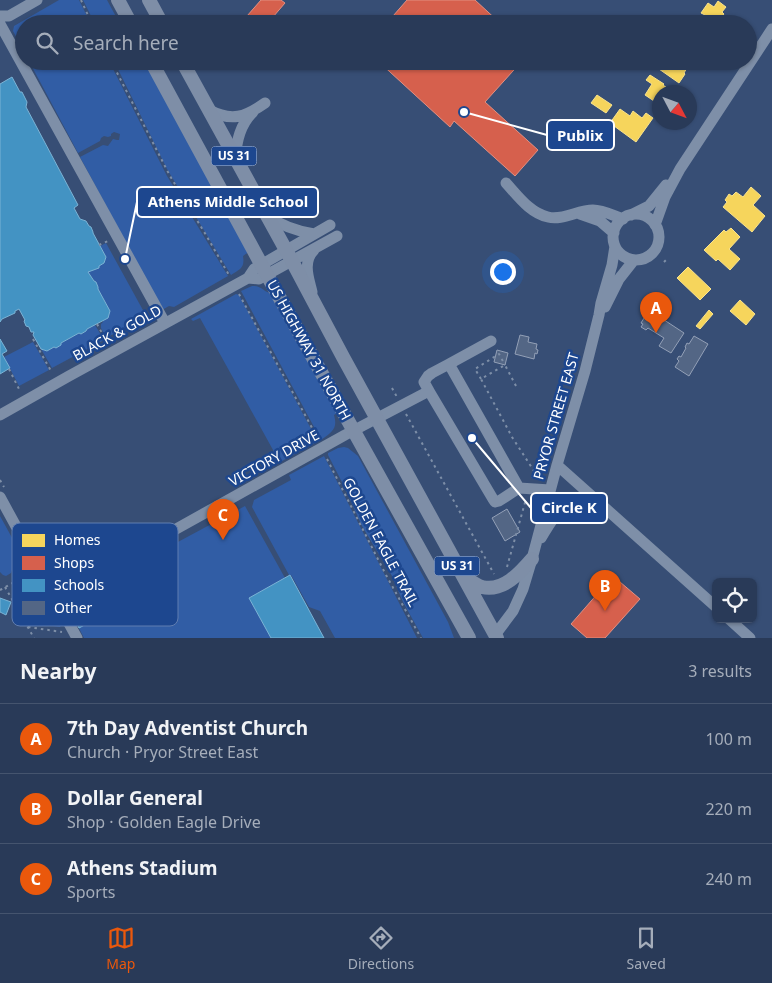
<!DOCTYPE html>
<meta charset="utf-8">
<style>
:root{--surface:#293a58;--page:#31415e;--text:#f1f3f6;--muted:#a5adba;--line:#45546e;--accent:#ea580c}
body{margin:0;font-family:"Noto Sans",sans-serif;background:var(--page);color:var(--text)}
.controls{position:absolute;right:15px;bottom:15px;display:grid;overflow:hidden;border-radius:8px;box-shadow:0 1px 4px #0004}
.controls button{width:45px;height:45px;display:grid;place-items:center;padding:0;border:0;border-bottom:1px solid var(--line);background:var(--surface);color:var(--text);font:25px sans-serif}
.compass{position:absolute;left:652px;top:85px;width:45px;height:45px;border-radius:50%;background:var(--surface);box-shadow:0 1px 4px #0004;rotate:131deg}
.you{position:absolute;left:502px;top:271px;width:18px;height:18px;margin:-12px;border:4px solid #fff;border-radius:50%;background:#1a73e8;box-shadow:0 0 0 8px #1a73e833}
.badge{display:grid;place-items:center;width:32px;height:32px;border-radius:50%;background:var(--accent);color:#fff;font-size:16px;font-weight:700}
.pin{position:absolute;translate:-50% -41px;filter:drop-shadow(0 1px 2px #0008)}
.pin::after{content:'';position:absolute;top:26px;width:18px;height:15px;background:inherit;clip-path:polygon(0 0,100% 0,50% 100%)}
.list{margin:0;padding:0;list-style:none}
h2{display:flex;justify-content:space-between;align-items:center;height:65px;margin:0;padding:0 20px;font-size:21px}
h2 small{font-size:16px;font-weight:400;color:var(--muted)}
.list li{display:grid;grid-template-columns:32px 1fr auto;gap:15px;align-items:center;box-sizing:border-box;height:70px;padding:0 20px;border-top:1px solid var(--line)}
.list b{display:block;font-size:19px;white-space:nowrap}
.list p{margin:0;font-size:16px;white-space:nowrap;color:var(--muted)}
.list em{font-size:16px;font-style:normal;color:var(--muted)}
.icon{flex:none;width:28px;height:28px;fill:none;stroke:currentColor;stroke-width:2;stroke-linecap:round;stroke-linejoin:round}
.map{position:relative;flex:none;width:772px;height:638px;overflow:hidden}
.search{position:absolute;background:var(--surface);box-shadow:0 1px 4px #0004;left:15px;right:15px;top:15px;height:55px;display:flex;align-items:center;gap:12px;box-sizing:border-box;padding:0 18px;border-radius:28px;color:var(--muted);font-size:19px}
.sheet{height:275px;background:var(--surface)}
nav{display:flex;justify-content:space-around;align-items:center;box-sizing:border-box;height:70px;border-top:1px solid var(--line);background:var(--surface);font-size:14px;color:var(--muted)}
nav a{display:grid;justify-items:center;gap:2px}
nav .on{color:var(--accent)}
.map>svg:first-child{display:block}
.green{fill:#315da5}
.homes{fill:#f6d55c;stroke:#f9e28d}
.shops{fill:#d6604d;stroke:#e29082}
.schools{fill:#4393c3;stroke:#7bb3d5}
.building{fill:#536685;stroke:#93a0b7}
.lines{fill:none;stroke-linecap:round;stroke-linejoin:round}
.path{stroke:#7e8fa8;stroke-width:2;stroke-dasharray:2.5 4;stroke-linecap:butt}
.minor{stroke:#7e8fa8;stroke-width:11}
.major{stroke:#7e8ea7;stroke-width:14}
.labels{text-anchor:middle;stroke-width:5;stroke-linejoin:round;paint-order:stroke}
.shield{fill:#1d478f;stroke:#bbc8dd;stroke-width:1}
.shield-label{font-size:12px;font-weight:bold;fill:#fff}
.street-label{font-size:14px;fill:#fff;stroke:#1d478f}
.key{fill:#1d478f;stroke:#617eb1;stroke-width:1}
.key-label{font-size:14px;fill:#fff}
.leader{fill:none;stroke:#fff;stroke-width:2}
.callout-dot{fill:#fff;stroke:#1d478f;stroke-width:2}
.callout{fill:#1d478f;stroke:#fff;stroke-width:2}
.callout-label{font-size:15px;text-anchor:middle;font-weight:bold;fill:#fff}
</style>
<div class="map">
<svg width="772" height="638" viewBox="0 0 772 638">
<rect width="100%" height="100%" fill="#374e75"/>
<path class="green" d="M59 0H79L91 24H24V51L13 31 14 26Z
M83 0H107L120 24H95Z
M29 61H109L167 176 228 276 174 307 169 306 162 310 80 157 103 145 108 146 113 139 117 140H119L120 134 114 132 111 134V136L108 137 104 136 101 138 100 141 78 153Z
M114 61H145L250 251 243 256C245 268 240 269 231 275L167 169Z
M106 243 144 312 143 318 106 338 101 328V324L103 322V320L108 317 110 311 98 289V287L96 282 94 281 88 272 104 263 106 257 100 246Z
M252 286C262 285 264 293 272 293L337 413 334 415C338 429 332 432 321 440L241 291Z
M236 294 239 295 317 440 316 442 275 465 273 464 278 459 200 318 193 321 191 319Z
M95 325 104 340 52 368 41 349 47 351 54 347 56 348 61 345V343L79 333 82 334 86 331 87 329Z
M33 342 49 370 19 386 4 357Z
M344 447 348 448 358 456 448 622 454 638H423L403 602 392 576 362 526 344 486 328 455V453L338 448Z
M324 456 417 638H335L320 611 309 607 291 575H289L252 507 254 500 291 480 289 475Z
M245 506 285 578 290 575 324 638H84L67 605 107 582V580Z
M0 516 26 563 12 570 11 573 6 576 3 575 0 572Z
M31 587 34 588 38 593 46 600 61 625 60 627 39 624 26 619 15 598C14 592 18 591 23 590V591Z"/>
<path class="homes" d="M718 1 726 7 722 12 724 14 719 20 717 19 714 24H699L705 15 701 13 708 3 714 7Z
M664 61 669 64 671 61H691L684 73 685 74 679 83 659 69Z
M650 75 664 84 663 85 670 90 668 92H660V105L645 95 652 84 646 80Z
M597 95 612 105 606 113 591 103Z
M620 109 630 116 633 111 642 118 646 113 653 118 636 142 610 123Z
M751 187 761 196 753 205 765 216 752 232 723 207 727 202 725 200 729 194 732 196 736 192 743 197Z
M731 228 740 237 729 249 740 259 730 270 718 259 716 261 704 250 724 230 726 232Z
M688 267 711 289 700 300 677 278Z
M740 300 755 314 746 325 730 311Z
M709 310 713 314 700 329 696 326Z"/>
<path class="shops" d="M261 0H281L285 3 267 24H240Z
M407 0H475L501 24H386Z
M378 61H522L485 102 538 150 515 176 454 121 450 127Z
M613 576 640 599 605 638H587L571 624Z"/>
<path class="schools" d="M12 77 20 92H22L27 102 26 107 78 205 74 208 80 219 86 221 89 226 91 227 93 232V233L106 257 104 263 99 266V268L88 272 94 281 96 282 98 287V289L110 311 108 318 87 329 86 331 81 334 79 333 61 343V345L56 348 54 347 47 351 41 349 33 335 34 332H31L29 327 26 326 24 321 25 320 19 309 15 311V313L2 319 0 322V84Z
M0 339 7 351 2 354 10 368 0 374Z
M290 575 324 638H271L249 598Z
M109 590 118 607 79 628 70 612 80 606 82 609 99 599 97 596Z
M0 598 11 602 6 615 0 612Z"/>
<path class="building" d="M649 310 684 333 671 353 659 346 664 338 648 328 646 330 641 327 643 324 641 323Z
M520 335 529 337 528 342 537 344 536 349 538 350 537 354 535 353 534 359 515 354Z
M694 336 708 344 689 376 675 367 679 361 677 359 679 356 681 357 686 348 685 347 687 343 689 344Z
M497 350 508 353 505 365 494 362Z
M507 509 520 532 505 541 492 518Z"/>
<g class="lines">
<path class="path" d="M81 0 92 24
M111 61 170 176 206 235 229 275
M99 245 108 241
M664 262 666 260
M239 294 317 437
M97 324 108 344
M33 339 51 371
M9 369 20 391
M481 379 475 369 499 354 505 365
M516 386 505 365 481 379 512 437 534 471 532 478
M392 388 397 397
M406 414 494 574
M327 459 386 575 421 638
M0 480 4 487
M507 567 526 499
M5 587 34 638
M0 590 29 574
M28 627 62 632"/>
<path class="minor" d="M0 16H9L37 0
M0 24 165 323
M209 110C232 122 245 117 265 103
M235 158C237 140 240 125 253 112
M506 183C518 196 530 213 548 217 562 221 578 210 593 210 603 210 614 216 623 219
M580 214 600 221 614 233
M613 237a23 23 0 1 1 46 0a23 23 0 1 1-46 0Z
M631 215 649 206 666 185
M267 216C282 226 296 231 314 234
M655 225 665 197 680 169 772 29
M248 278 259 279 337 236
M312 292C309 279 302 262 314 250
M605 307 619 279 634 260
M449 364 491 341
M429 391 424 382 428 376 432 373 449 364 519 488
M0 415 69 376 248 278 254 269 330 225
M557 465 716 607
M0 497 77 638
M541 538C551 522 562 498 584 502 589 503 595 505 600 506
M53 595 160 538 345 435 429 391 493 499 495 502 499 501 519 488 550 490
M729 619 750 638
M495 635 513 611 523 589 532 559 557 465 585 371 599 315 601 303 612 265 615 246"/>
<path class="major" d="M118 0 131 24
M149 0 162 24
M151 61 267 275 469 638
M182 61 292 261 343 357 497 638
M464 577C470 580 475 585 482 587 503 592 520 573 532 559"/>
</g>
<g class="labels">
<g class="shield">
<rect x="211.5" y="146.5" width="45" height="19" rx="4"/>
<rect x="434.5" y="556.5" width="45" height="19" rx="4"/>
</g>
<g class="shield-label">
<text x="234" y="160">US 31</text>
<text x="457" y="570">US 31</text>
</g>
<g class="street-label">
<text transform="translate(117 333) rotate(-29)" y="5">BLACK &amp; GOLD</text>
<text transform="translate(309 350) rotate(61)" y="5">US HIGHWAY 31 NORTH</text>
<text transform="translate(556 416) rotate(-74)" y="5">PRYOR STREET EAST</text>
<text transform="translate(274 458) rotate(-29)" y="5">VICTORY DRIVE</text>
<text transform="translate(381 542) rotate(62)" y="5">GOLDEN EAGLE TRAIL</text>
</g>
</g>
<rect x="12" y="523" width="166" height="103" rx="8" class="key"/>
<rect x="22" y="534" width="23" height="13" fill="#f6d55c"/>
<rect x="22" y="556" width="23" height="14" fill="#d6604d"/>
<rect x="22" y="579" width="23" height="13" fill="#4393c3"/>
<rect x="22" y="601" width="23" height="14" fill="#536685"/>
<g class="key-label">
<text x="54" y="545">Homes</text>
<text x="54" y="568">Shops</text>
<text x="54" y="590">Schools</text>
<text x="54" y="613">Other</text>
</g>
<path class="leader" d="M464 112L547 135M125 259L137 202M472 438L531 508"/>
<g class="callout-dot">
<circle cx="464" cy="112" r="5"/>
<circle cx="125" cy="259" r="5"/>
<circle cx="472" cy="438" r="5"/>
</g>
<g class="callout">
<rect x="547" y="120" width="67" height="30" rx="5"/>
<rect x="137" y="187" width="181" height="30" rx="5"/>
<rect x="531" y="493" width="76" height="30" rx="5"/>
</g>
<g class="callout-label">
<text x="580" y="141">Publix</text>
<text x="228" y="207">Athens Middle School</text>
<text x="569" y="513">Circle K</text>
</g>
</svg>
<div class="controls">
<button><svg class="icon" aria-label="locate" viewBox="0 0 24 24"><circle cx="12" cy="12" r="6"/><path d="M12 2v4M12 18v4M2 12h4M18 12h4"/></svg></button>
</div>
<svg class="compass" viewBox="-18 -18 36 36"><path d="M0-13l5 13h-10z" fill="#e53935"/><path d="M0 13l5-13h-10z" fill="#a5adba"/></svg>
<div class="you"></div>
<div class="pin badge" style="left:656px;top:333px">A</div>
<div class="pin badge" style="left:605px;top:611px">B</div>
<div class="pin badge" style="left:223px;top:540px">C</div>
<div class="search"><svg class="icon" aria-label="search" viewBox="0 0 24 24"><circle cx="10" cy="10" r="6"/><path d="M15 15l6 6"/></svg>Search here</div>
</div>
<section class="sheet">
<h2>Nearby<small>3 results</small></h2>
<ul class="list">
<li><span class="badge">A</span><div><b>7th Day Adventist Church</b><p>Church · Pryor Street East</p></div><em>100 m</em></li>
<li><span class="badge">B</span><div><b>Dollar General</b><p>Shop · Golden Eagle Drive</p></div><em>220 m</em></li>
<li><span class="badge">C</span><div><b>Athens Stadium</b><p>Sports</p></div><em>240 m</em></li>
</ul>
</section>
<nav>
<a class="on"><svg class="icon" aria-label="map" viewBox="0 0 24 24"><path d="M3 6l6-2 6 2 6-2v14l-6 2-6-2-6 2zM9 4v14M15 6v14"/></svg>Map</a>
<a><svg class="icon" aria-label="directions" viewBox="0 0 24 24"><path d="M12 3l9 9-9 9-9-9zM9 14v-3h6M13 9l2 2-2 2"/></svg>Directions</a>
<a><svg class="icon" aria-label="saved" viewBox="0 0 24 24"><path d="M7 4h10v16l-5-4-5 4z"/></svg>Saved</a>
</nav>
